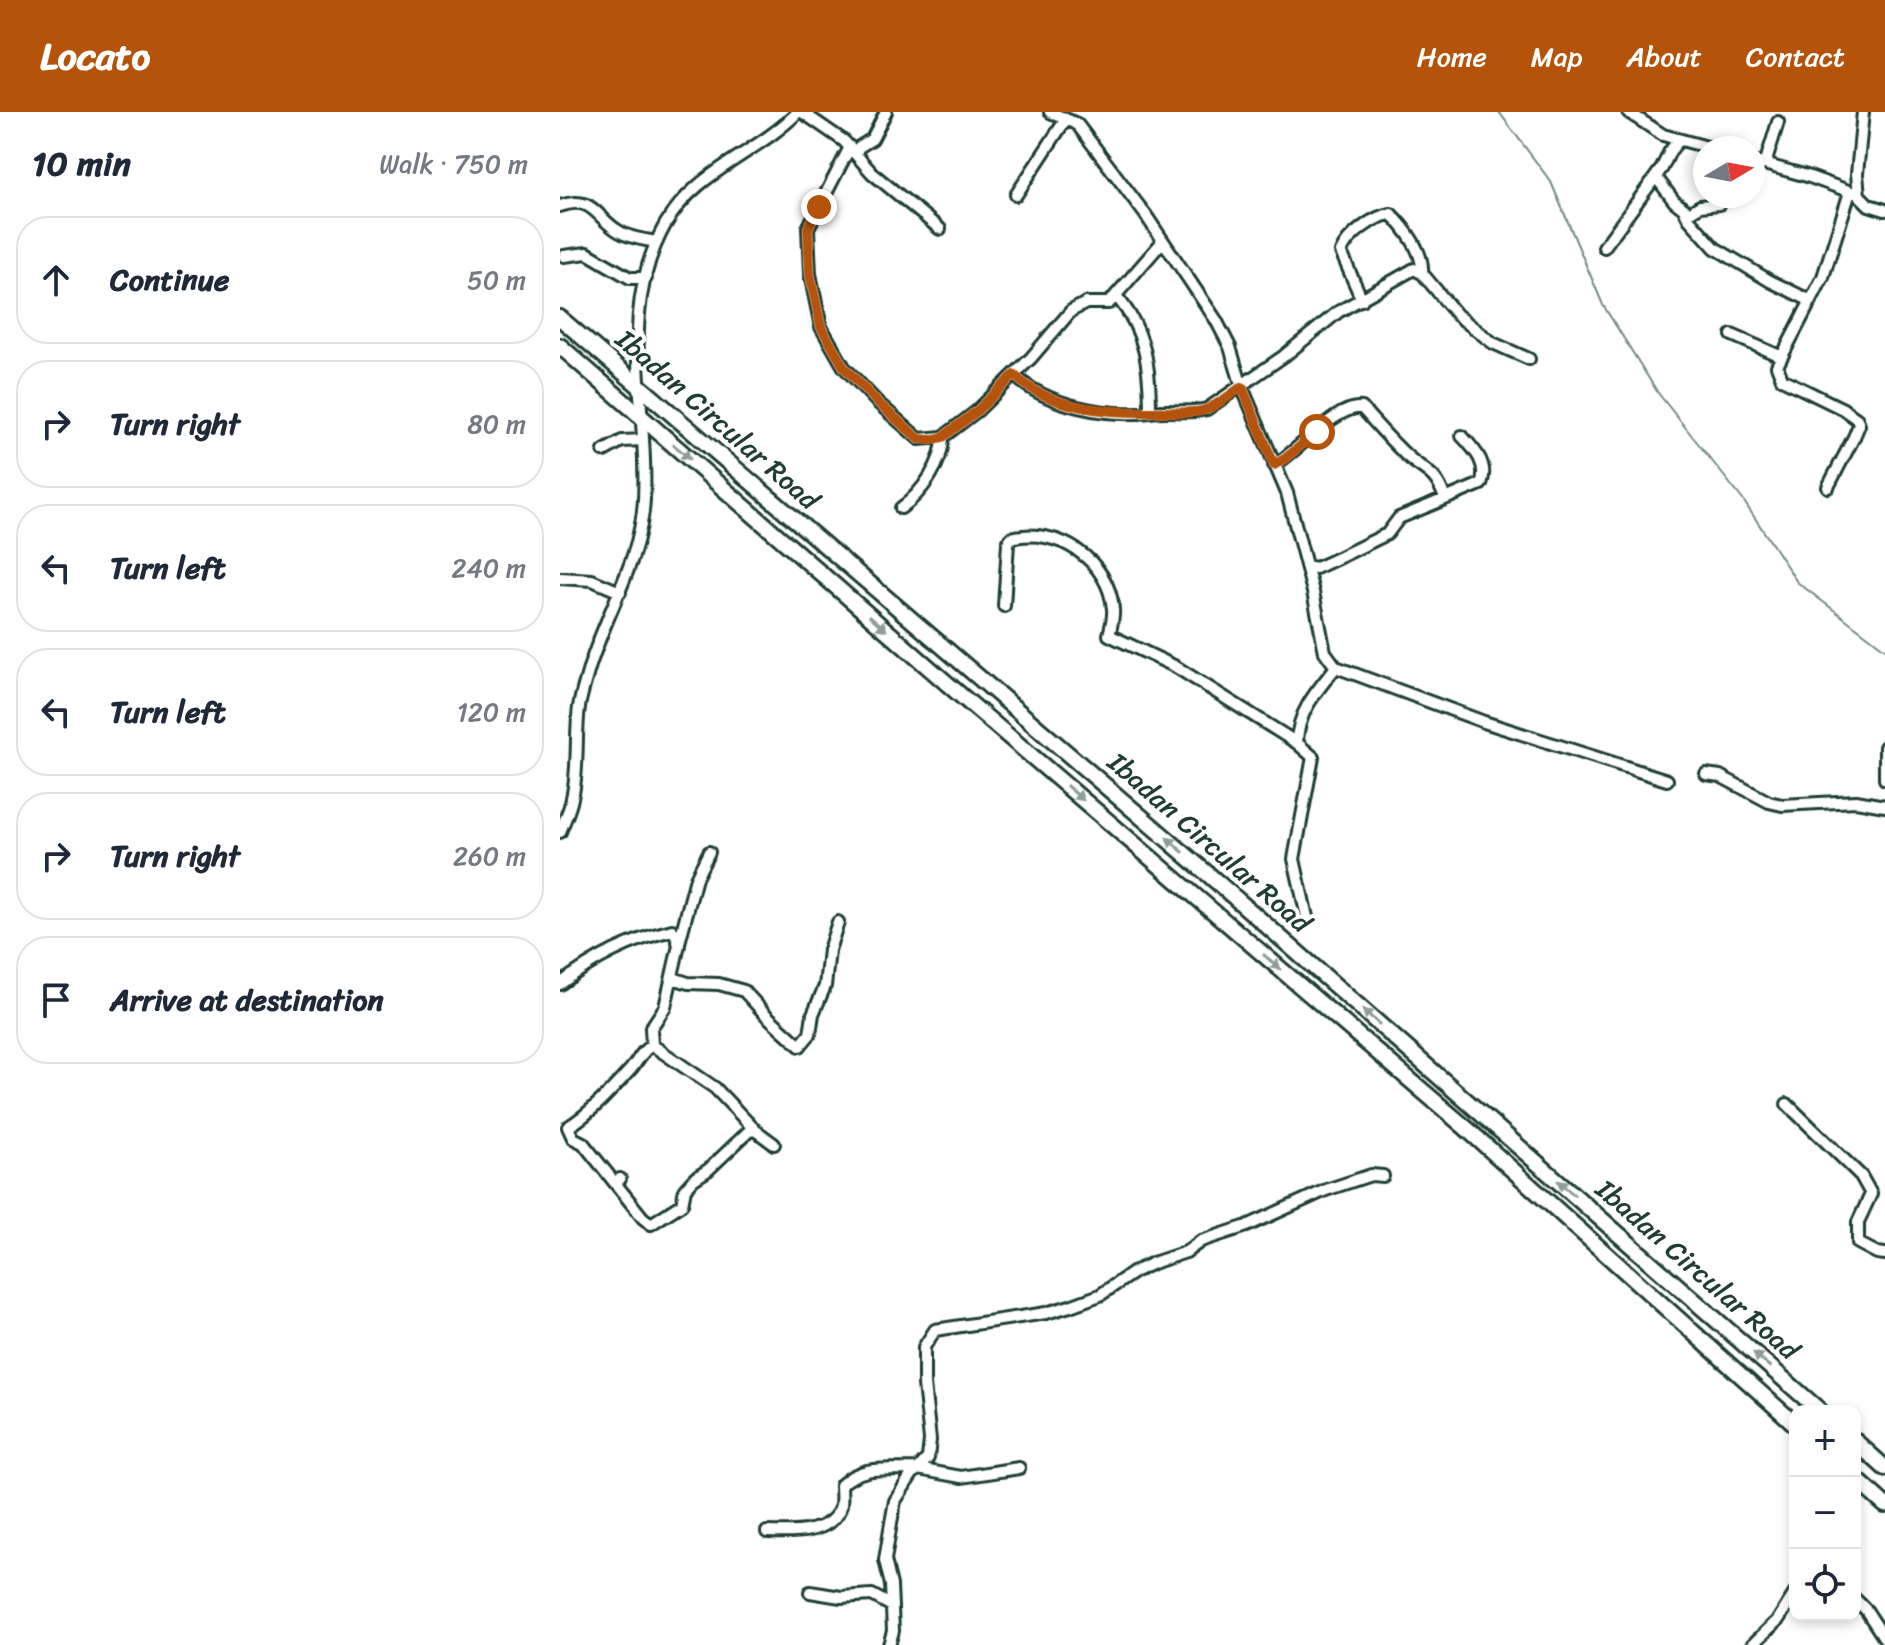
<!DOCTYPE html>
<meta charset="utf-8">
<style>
:root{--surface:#fff;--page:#f2f2f3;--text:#1f2937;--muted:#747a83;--line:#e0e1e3;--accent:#b45309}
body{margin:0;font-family:Sriracha,sans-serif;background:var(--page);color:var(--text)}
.controls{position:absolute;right:24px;bottom:24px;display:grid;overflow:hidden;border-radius:16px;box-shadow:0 4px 12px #0003}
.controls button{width:72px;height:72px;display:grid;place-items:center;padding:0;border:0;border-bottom:2px solid var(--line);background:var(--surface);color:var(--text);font:40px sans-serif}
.compass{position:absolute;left:1133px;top:24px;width:72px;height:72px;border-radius:50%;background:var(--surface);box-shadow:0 4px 12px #0003;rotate:80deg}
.stop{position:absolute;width:24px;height:24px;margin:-18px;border:6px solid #b45309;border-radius:50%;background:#fff}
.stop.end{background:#b45309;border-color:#fff;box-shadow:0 2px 8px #0008}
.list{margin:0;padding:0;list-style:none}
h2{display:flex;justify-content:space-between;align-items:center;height:104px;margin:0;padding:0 32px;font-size:34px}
h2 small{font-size:26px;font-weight:400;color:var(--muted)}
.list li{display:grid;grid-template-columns:52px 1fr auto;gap:24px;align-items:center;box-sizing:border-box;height:128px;margin:0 16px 16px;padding:0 16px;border:2px solid var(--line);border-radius:32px}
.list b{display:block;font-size:30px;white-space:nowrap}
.list em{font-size:26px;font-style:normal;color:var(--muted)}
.icon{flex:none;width:44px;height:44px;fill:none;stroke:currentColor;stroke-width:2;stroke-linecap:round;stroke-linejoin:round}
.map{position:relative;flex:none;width:1325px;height:1533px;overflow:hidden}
header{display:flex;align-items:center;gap:48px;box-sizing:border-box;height:112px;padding:0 40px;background:var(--accent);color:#fff}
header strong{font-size:38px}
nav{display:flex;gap:44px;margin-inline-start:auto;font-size:28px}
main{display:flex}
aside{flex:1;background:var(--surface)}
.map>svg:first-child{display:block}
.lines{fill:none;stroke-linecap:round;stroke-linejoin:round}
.stream{stroke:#758883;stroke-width:2}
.minor-casing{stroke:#1f3d34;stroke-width:16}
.highway-casing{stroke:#1f3d34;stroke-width:20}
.minor{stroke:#fff;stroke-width:10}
.highway{stroke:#fff;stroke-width:14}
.oneway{fill:#8f9e9a}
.route{stroke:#b45309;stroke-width:10}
.labels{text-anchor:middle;stroke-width:8;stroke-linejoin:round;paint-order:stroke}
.street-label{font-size:28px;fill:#1f3d34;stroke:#fff}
</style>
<header>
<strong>Locato</strong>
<nav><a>Home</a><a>Map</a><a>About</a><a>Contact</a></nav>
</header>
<main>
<aside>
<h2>10 min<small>Walk · 750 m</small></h2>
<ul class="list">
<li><svg class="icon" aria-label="ahead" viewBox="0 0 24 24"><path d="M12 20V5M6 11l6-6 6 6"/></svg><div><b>Continue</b></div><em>50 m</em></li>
<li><svg class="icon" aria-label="right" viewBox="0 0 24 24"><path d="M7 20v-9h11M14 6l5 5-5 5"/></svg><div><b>Turn right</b></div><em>80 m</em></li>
<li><svg class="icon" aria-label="left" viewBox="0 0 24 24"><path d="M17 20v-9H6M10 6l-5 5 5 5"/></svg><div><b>Turn left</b></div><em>240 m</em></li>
<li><svg class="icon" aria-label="left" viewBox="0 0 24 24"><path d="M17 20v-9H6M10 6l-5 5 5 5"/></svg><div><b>Turn left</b></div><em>120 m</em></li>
<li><svg class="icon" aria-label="right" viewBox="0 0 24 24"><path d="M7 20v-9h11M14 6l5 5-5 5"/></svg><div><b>Turn right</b></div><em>260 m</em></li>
<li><svg class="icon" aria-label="arrive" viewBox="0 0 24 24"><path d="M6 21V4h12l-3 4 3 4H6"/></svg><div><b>Arrive at destination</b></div></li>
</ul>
</aside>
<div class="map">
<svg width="1325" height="1533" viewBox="0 0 1325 1533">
<rect width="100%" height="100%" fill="#fff"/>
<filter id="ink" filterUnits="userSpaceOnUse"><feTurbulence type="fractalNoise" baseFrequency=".0125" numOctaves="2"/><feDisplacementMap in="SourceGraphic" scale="16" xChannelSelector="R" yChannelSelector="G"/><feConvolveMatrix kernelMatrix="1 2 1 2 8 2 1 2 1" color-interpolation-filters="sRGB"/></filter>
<g filter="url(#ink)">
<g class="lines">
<path class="stream" d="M939 0 991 70 1043 193 1098 281 1183 388 1237 470 1325 537"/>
<g class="minor-casing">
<path id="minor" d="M242 0 284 29 312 61 380 117
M490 0 517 12 585 102 656 208 670 235 682 275 727 381 753 480 765 540 776 555 924 610 1107 668
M1068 0 1103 23 1151 36
M1303 0 1297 62 1299 83 1309 93 1325 98
M290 35 248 116 250 162 261 215 284 255 317 290 359 327 383 325 417 299 471 246 511 199 526 191H549L603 129
M295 42 299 35 312 27 326 0
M1193 49 1247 64 1294 81
M1208 53 1207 46 1218 10
M1193 61 1199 51
M1096 65 1114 89 1129 101 1140 94 1159 92 1163 84
M456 83 506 7
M0 94C34 82 36 107 60 120 70 126 85 128 97 130
M1125 99 1129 107 1155 136 1210 169 1251 189
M1044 135 1102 56 1110 39 1119 28
M4 144 27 141 70 166H86
M556 184C586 218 590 256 590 300
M802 188 781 140C788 123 814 104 831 102 845 116 864 140 862 161
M1172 223 1220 244
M454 263C486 294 547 305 590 300 610 297 628 302 647 297L724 244 778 200 854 157 862 161 897 203 933 231 969 247
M44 339 62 329 83 328
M714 353C738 340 776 293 802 296 816 312 831 329 847 344 866 361 876 359 885 387
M1268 375 1294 325 1299 313 1297 307 1283 297 1222 267 1217 254 1263 165 1290 80
M341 396C362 381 383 351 383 325
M746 454 756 456 780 445 827 422 839 406 921 372C929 352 914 337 902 324
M0 466 32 468 60 480
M444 494 448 431 451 426C497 414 549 448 553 497 554 505 551 515 549 523L616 555 737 631
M1325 635V667
M1146 662 1160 664 1209 690 1222 693 1296 689 1325 694
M0 720C4 709 10 698 12 686 19 657 15 625 19 595 21 583 25 571 28 560 45 501 81 450 84 387 89 294 56 201 105 113 135 59 197 42 238 0
M747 805 734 747 753 645 737 631C737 601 757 578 776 555
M119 831 136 766 149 740
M113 866 128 871 159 872 184 879 207 904 240 934 250 922 253 902 265 874 269 838 278 810
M0 872C37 845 68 829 112 818L116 823 119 833 105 895 91 916 92 933 155 976 195 1018 214 1032
M1227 992 1301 1064 1311 1082 1298 1110V1131L1317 1141 1325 1142
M60 1067 55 1071 83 1106 91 1112 122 1092 125 1077 134 1067 148 1058 189 1019 195 1018
M55 1071 23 1031 13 1026 8 1015C31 1001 52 978 71 957 78 949 82 938 92 933
M207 1420C231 1421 273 1423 281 1393 282 1387 281 1379 281 1373 304 1351 328 1359 358 1357L368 1346 370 1328 364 1272V1235L375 1218 486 1201 510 1194 540 1183 574 1160 593 1151 626 1140 641 1129 687 1114 766 1078 811 1063 823 1064
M250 1480 281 1485 312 1483 332 1494
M1295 1487 1306 1498 1325 1527
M329 1533 333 1519 331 1473 325 1448 331 1411 335 1389 352 1362 358 1357 401 1365 459 1356
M1192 1533 1218 1508 1235 1481"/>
</g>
<g class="highway-casing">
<path id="highway" d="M0 206 649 763 1260 1299
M0 234 398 581 906 1016 1235 1312
M1295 1329 1325 1356
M1295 1366 1325 1393"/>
</g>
<use href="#minor" class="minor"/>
<use href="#highway" class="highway"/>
</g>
<defs><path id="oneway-solid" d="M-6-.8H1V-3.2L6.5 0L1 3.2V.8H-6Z" transform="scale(2)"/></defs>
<g class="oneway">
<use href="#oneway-solid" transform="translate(122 340) rotate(41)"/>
<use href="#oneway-solid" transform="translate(318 511) rotate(41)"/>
<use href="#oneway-solid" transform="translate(515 681) rotate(41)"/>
<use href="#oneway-solid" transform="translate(615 733) rotate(-139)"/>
<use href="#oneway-solid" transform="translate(712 850) rotate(41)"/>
<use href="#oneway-solid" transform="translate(811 905) rotate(-139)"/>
<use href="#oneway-solid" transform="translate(1006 1076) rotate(-139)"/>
<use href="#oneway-solid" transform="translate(1202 1248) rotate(-139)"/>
</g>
</g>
<g class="lines" filter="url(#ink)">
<path class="route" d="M259 95 248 116 250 162 261 215 284 255 317 290 359 327 370 328 383 325 417 299 454 263C489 297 548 301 595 300 611 299 629 303 645 298 658 293 670 283 682 275L714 353 726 346 757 320"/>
</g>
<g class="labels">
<g class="street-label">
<text transform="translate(158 307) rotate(41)" y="10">Ibadan Circular Road</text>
<text transform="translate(650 730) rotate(41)" y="10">Ibadan Circular Road</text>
<text transform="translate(1138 1157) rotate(41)" y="10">Ibadan Circular Road</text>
</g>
</g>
</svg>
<div class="controls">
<button>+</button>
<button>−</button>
<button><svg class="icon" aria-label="locate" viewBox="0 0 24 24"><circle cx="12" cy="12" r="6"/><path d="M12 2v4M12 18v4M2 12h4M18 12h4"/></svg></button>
</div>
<svg class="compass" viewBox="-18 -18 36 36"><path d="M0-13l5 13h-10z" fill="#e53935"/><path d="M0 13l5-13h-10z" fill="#747a83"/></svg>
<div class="stop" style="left:757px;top:320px"></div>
<div class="stop end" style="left:259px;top:95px"></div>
</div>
</main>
